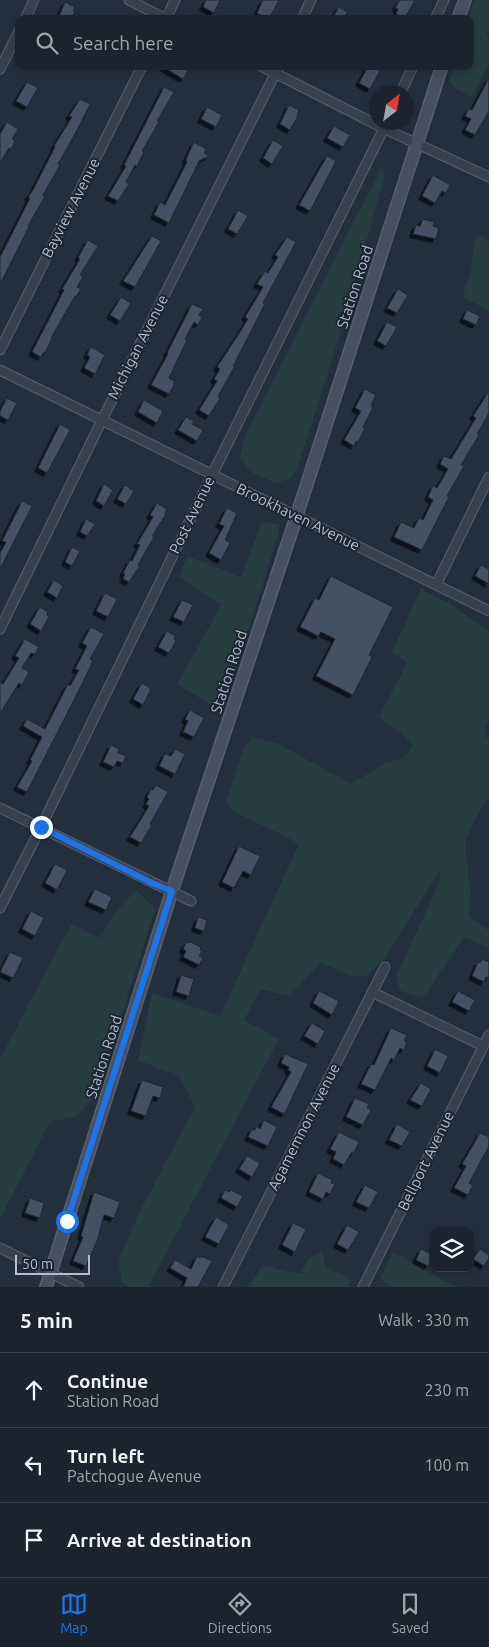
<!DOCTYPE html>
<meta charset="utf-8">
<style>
:root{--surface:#1b232e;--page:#242b36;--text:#f1f3f6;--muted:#a0a4aa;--line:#39404a;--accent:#1a73e8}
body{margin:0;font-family:Ubuntu,sans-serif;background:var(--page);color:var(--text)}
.controls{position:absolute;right:15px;bottom:15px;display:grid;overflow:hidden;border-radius:10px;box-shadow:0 2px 12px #0003}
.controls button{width:45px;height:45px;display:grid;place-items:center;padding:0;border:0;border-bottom:1px solid var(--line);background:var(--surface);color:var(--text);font:25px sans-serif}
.compass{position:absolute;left:369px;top:85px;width:45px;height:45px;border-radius:50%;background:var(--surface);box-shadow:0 2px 12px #0003;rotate:31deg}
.scale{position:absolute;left:15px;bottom:12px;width:75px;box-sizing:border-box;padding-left:5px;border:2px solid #b4bcc9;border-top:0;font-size:14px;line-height:18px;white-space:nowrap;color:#b4bcc9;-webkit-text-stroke:4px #1d2633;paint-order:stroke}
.stop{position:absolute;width:15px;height:15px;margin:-11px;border:4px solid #1a73e8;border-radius:50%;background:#fff}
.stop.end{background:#1a73e8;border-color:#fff;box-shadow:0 1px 5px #0008}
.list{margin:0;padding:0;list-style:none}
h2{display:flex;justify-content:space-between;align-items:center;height:65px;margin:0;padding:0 20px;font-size:21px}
h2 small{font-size:16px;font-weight:400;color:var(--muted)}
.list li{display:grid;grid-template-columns:32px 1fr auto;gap:15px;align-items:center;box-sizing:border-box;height:75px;padding:0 20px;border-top:1px solid var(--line)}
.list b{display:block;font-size:19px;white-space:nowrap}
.list p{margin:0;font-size:16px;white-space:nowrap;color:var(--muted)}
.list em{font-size:16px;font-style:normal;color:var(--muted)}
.icon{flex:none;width:28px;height:28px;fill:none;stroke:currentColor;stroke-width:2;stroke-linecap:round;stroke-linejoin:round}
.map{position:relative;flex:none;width:489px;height:1287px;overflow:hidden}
.search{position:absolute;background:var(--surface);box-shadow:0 2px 12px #0003;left:15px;right:15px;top:15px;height:55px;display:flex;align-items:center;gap:12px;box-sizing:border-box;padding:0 18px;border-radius:10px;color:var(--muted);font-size:19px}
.sheet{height:290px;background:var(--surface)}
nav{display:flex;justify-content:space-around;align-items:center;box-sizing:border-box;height:70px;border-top:1px solid var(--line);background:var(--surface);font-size:14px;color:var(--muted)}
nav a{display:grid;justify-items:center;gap:2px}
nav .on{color:var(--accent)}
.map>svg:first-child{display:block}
.green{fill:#263c3f}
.building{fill:#455162;stroke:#1f2835;filter:url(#shadow)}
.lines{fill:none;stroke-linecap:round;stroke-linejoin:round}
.minor-casing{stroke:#565f6c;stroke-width:11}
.secondary-casing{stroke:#565f6c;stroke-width:14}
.minor{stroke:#38414e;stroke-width:9}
.secondary{stroke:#465061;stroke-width:11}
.route{stroke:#1a73e8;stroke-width:6}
.labels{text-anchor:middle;stroke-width:4;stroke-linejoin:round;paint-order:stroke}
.street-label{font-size:15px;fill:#b4bcc9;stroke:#1d2633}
</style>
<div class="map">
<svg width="489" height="1287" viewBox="0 0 489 1287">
<defs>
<filter id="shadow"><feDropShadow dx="-3.5" dy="3.5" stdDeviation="0" flood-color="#0009"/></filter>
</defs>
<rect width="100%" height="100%" fill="#242f3e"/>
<path class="green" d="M474 0H489V29L486 35 489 38V63L472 97 458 90 449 82 454 66H470V19H468Z
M383 169 384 179 332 360 297 469 290 478 277 483 252 473 240 457 245 436 380 170Z
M475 236H485L489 246V311L465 298 464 290 471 270Z
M262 522 278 524 279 532 222 712 177 684 221 605 180 577 187 556 241 577Z
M421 589 450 604 489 631V721L486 727 485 739 489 735V797C483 804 466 834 466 842 465 867 474 890 469 916L489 931V948L464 937 423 998 399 990 396 976 439 884 441 868 383 961 365 977 350 975 321 963 289 996 261 989 244 1020 279 1039 148 1287H129L122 1282 118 1260 140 1211 195 1107 179 1076 138 1060 152 993 220 1016 298 846 289 838 232 811 226 802 243 750 253 737 279 744 351 784 385 763 404 758 413 745 400 732 379 717 407 663 392 652Z
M136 890 155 909 97 1095 76 1116 50 1122 0 1219V1059L71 924 100 938 114 914Z
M322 1251 325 1266 351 1280 348 1287H248L263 1265C276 1268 287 1273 301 1273L308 1260Z
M393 1252 456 1287H391L380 1279Z"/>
<path class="building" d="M206 0H220L214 13 203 7Z
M263 0H279L269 19H266L257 13Z
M400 0H415L405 18 396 14 398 9 395 8Z
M65 2 75 7 73 11 75 12 71 19H58Z
M339 7 347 12 344 19H332Z
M162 66H190L184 78H181Z
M368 66H371L380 71 370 89 359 83Z
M489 78V111L475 135 465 130 471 119 465 116 469 109 472 110Z
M27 82 38 88 27 107 16 101Z
M164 87 174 92 157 121 159 122 142 151 144 152 137 166 135 165 126 182 129 184 118 201 108 196 126 166 124 165Z
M80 99 90 104 75 134 58 164 60 165 43 195 45 196 28 226 29 227 0 284V257L30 198 28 197 33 190 55 147 54 146 72 117 69 116Z
M289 105 299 110 297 115 298 116 290 130 280 124Z
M207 107 222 115 216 127 201 119Z
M7 122 18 129 12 139 15 141 11 149 9 148 0 163V134Z
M334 126 350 135 343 147 327 138Z
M273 140 283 146 272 164 263 158Z
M194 142 206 149 204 153 209 156 199 161 169 223 154 215 160 202 165 205 187 162 186 161 187 157Z
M327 156 336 161 310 211 299 205Z
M433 175 450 185 446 193 442 191 435 203 422 196Z
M238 210 248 216 237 234 228 229Z
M423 219 434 222 433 226 439 228 436 239 413 234 416 225 420 226Z
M152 236 161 241 135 287 123 281Z
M287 237 296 242 263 303 265 304 233 366H235L218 396 220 398 209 416 199 410 217 381 214 379 220 369 217 367 238 335 248 319 245 317 263 287 257 284 265 271 268 273 278 257 275 255Z
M88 240 98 246 80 275 83 277 77 287 81 289 76 297 75 296 51 338H52L45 353 44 352 41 357 32 352 64 290 62 289 80 259 78 258 80 254Z
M398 289 408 295 397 313 387 308Z
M121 297 131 303 120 321 110 315Z
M192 304 203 309 199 315 202 317 198 325 194 322 185 339 187 340 169 378 174 381V385L169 394 151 385 152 383 168 354 167 353Z
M467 310 480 316 476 325 463 319Z
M387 322 397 327 386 346 377 341Z
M91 347 105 355 95 374 84 368 90 357 87 355Z
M365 389 376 395 371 405 373 407 363 427 365 428 358 442 356 441 354 446 344 440 361 411 355 408Z
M489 391V413L477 434 479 435 461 465 464 466 447 496 449 497 422 550 394 537 401 522 414 528 419 518 423 520 433 500 428 497 433 486 437 488 448 469 440 464 444 456 451 459 476 418 473 416Z
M7 398 17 403 8 420 0 416V411Z
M144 400 163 411 157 423 138 412Z
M186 417 194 421 192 424 203 430 197 441 178 430Z
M60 424 70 430 47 473 38 468Z
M104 484 113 490 104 506 96 501Z
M125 485 134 491 126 504 117 499Z
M22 501 32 506 0 569V553L6 542 2 541Z
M157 503 167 509 165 513 166 514 152 536 154 537 138 565H140L129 582 123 579 125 574 123 573 130 560 132 561 140 545 137 544 153 517 150 515Z
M227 508 237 513 225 540 230 543 221 560 209 553 224 526 219 524Z
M86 519 95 524 87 536 80 532Z
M72 547 80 551 72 566 65 562Z
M481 565 489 569V584L475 576Z
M331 576 393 607 369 655 372 657 353 695 316 676 335 639 321 632 318 636 300 627 315 598 319 600Z
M54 580 63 586 57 598 47 592Z
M105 593 117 599 108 617 96 611Z
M182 600 193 605 184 622 173 617Z
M40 607 48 612 47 615 49 617 41 631 30 624Z
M91 627 104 634 90 659 93 661 79 690 27 792 17 787 32 761 30 760 42 737 23 726 27 719 45 729 68 684 70 686 79 670 75 669 87 646 82 643Z
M167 631 175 636 174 639 176 641 169 653 158 647Z
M25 639 39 647 35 654 31 653 22 668 29 672 22 685 19 683 0 713V682L3 684 19 658 15 656Z
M142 683 151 689 143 705 133 699Z
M190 710 204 718 194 737 183 732 188 721 185 719Z
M111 745 119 749 118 753 126 756 123 763 117 761 114 767 103 762Z
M175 749 185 754 175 774 159 766 165 754 171 756Z
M156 785 168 792 150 824 152 825 141 843 130 837 149 806 146 804 149 799 147 797 151 789 153 790Z
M239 846 260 856 251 875 243 871 234 888 222 882Z
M55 864 67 870 57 890 45 883Z
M95 889 112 897 106 910 88 902Z
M31 911 44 918 35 936 22 929Z
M198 917 207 920 204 931 195 928Z
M191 942 201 947 200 950 202 951 199 956 203 958 199 965 183 957 186 951 183 949 186 943Z
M10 952 23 958 13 978 0 972Z
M482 959 489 962V978L486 977 484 982 472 976 478 962 480 963Z
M181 975 194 979 189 996 176 992Z
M319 991 339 1001 332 1015 313 1003Z
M458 991 475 1000 469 1011 452 1002Z
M312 1023 325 1031 318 1044 304 1036Z
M391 1028 407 1035 404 1041 407 1042 404 1050 400 1048 394 1060 391 1058 375 1090 361 1084 371 1064 374 1065Z
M435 1049 448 1056 440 1073 427 1066Z
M285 1054 308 1064 285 1113H282L271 1107 291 1072 288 1070 289 1067 281 1063Z
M142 1080 163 1087 160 1098 153 1096 146 1116 131 1111Z
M421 1083 431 1089 422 1106 410 1100Z
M355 1098 369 1104 367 1108 371 1110 363 1125 346 1117Z
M264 1120 277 1127 268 1146 248 1137 252 1129 255 1130 256 1126 260 1129Z
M397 1124 410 1132 402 1146 389 1140Z
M339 1132 359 1142 354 1153 352 1152 350 1155 344 1165 333 1159 336 1152 330 1149Z
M480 1133 489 1137V1146L469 1183 473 1185 468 1195 454 1188 466 1166 462 1164Z
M247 1156 260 1163 252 1177 239 1169Z
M318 1173 332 1180 331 1183 335 1184 330 1194 326 1192 323 1199 309 1192Z
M365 1185 378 1192 369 1208 356 1202Z
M225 1190 229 1192 231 1190 243 1196 237 1207 221 1198Z
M94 1192 120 1202 114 1218 104 1215 97 1241 86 1266 73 1261 83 1237 81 1236Z
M30 1198 44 1203 40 1218 25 1213Z
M216 1217 229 1225 219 1244 205 1237Z
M293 1223 306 1229 295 1252 282 1245Z
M347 1225 359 1232 348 1250 337 1244Z
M421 1249 433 1255 428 1266 416 1260Z
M480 1249 489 1255V1258L484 1266 473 1259Z
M197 1256 200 1258 201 1256 212 1261 198 1287H183L187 1278 170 1268 175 1260 191 1269Z"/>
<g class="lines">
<g class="minor-casing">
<path id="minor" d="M129 0 166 19
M25 19 34 0
M166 19 175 0
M302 19 311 0
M435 19 444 0
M261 66 385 129 489 177
M0 69 19 31
M401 92 413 66
M0 350 142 66
M0 370 489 611
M436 585 489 477
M0 629 102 420 279 66
M0 808 191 901
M0 908 41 827 212 475 387 122
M372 992 483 1046
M0 1248 79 1287
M223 1287 385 967
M363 1287 489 1035"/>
</g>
<g class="secondary-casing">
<path id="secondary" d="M458 19 465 0
M46 1287 172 891 294 524 442 66"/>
</g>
<use href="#minor" class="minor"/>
<use href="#secondary" class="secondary"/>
</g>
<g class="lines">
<path class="route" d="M41 827 152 883 172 891 67 1221"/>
</g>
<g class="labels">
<g class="street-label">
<text transform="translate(71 208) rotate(-63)" y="5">Bayview Avenue</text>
<text transform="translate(355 287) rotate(-72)" y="5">Station Road</text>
<text transform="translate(138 347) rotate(-63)" y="5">Michigan Avenue</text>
<text transform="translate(192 515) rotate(-64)" y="5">Post Avenue</text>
<text transform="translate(298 517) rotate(26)" y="5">Brookhaven Avenue</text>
<text transform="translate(229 672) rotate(-72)" y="5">Station Road</text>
<text transform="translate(104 1057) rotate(-72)" y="5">Station Road</text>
<text transform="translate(304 1127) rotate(-63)" y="5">Agamemnon Avenue</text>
<text transform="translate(426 1161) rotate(-64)" y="5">Bellport Avenue</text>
</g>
</g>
</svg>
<div class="controls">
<button><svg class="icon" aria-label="layers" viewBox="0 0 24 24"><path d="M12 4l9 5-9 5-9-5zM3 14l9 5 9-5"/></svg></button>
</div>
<svg class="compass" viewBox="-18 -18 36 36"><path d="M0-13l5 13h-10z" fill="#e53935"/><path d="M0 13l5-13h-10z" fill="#a0a4aa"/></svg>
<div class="scale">50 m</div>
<div class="stop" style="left:67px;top:1221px"></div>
<div class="stop end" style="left:41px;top:827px"></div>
<div class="search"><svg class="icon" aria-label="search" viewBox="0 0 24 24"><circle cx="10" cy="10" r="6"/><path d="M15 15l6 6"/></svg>Search here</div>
</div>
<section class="sheet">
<h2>5 min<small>Walk · 330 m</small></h2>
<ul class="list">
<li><svg class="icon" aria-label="ahead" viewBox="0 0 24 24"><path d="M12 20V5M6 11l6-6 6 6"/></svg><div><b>Continue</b><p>Station Road</p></div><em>230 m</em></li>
<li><svg class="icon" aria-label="left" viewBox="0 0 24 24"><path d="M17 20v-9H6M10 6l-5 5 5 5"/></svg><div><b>Turn left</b><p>Patchogue Avenue</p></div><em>100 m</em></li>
<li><svg class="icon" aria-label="arrive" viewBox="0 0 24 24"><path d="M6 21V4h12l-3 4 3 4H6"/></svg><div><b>Arrive at destination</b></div></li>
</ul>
</section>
<nav>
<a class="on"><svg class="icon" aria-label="map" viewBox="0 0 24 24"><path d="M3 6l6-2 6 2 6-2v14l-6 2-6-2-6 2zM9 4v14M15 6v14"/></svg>Map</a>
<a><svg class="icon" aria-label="directions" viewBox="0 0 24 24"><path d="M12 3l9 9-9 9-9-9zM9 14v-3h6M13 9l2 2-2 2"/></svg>Directions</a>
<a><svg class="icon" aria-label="saved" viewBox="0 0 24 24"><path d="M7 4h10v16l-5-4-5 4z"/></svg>Saved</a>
</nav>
